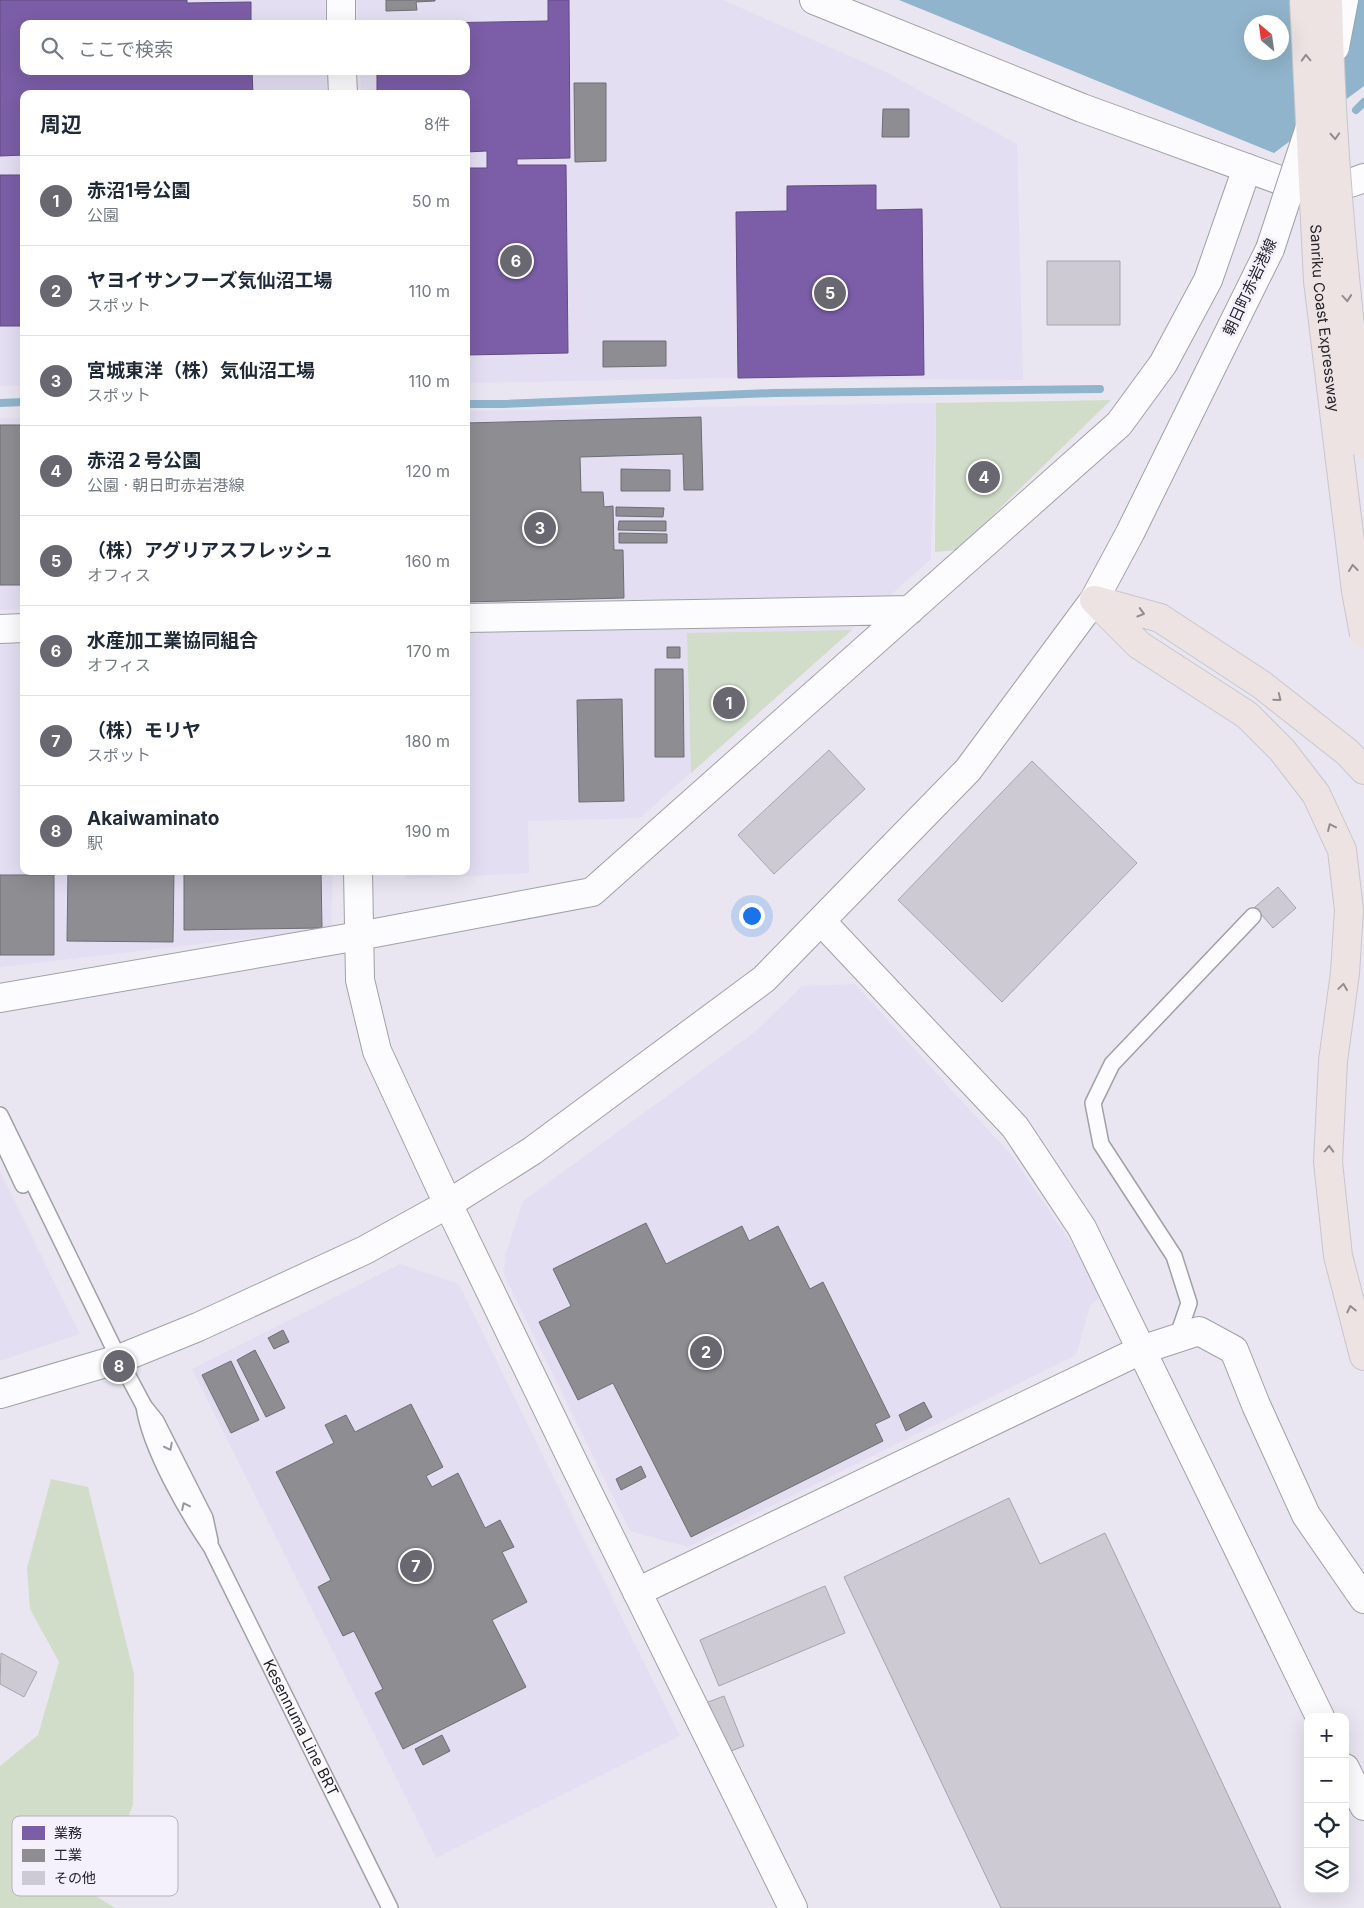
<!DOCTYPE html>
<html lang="ja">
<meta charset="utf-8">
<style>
:root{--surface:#fff;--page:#f6f6f7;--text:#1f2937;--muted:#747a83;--line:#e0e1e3;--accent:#69676f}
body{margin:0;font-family:Inter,"Noto Sans JP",sans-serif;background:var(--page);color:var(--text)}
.controls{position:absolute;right:15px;bottom:15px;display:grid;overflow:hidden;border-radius:10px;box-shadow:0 5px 20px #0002}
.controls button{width:45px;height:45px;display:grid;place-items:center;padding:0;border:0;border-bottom:1px solid var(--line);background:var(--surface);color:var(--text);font:25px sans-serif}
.compass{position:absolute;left:1244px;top:15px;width:45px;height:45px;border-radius:50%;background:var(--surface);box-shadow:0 5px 20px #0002;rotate:331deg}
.you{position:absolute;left:751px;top:915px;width:18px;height:18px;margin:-12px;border:4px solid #fff;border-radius:50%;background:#1a73e8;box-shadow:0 0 0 8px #1a73e833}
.badge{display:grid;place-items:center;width:32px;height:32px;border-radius:50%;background:var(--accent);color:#fff;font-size:16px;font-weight:700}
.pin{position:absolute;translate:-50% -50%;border:2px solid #fff;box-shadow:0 1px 5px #0006}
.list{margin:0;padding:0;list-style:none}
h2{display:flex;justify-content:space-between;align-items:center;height:65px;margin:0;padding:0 20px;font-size:21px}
h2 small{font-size:16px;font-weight:400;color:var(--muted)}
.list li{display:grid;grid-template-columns:32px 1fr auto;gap:15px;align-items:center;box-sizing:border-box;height:90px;padding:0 20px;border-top:1px solid var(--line)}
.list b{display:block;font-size:19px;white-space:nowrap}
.list p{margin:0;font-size:16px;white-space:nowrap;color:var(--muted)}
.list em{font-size:16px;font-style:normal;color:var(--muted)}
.icon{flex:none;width:28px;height:28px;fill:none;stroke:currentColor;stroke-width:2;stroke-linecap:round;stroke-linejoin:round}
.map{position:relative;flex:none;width:1364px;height:1908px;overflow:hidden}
.search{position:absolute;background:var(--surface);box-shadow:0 5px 20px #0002;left:20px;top:20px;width:450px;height:55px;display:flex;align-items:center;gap:12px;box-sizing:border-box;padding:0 18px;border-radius:10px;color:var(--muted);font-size:19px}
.panel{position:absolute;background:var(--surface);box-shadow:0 5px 20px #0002;left:20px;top:90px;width:450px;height:785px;border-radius:10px}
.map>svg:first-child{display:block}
.built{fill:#e4def2}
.green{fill:#d1ddc9}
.water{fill:#90b4cb;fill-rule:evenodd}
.offices{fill:#7b5ea7;stroke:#614c81}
.industry{fill:#8d8d92;stroke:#6e6d72}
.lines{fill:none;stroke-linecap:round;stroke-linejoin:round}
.stream{stroke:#90b4cb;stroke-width:8}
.building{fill:#cdcad3;stroke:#a6a4ac}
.lane-casing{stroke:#a2a0a7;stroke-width:18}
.street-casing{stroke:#a2a0a7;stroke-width:30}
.secondary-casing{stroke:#a2a0a7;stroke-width:30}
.highway-casing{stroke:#c7c6cb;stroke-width:30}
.lane{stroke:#fcfbfd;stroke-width:15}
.street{stroke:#fcfbfd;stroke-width:28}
.secondary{stroke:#fcfbfd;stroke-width:28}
.highway{stroke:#ede3e3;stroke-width:28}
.secondary-bridge-casing{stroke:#a2a0a7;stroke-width:30;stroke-linecap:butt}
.highway-bridge-casing{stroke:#c7c6cb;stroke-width:30;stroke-linecap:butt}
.secondary-bridge{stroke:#fcfbfd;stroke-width:28}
.highway-bridge{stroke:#ede3e3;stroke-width:28}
.oneway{stroke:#938c8f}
.oneway2{stroke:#9b999e}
.labels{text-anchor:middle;stroke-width:5;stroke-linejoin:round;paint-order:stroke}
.street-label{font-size:15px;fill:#242229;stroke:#f4f0fc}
.key{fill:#f4f0fc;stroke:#b6b2bd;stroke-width:1}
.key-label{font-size:14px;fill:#242229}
</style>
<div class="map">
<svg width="1364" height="1908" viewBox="0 0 1364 1908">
<rect width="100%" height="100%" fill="#e9e6f1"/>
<path class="built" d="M0 0H325V24H24V71H326L327 94H24V385L0 386Z
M357 0H723L886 72 1017 144 1023 380 723 378 466 383V94H361L360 71H466V24H358Z
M936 403 931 559 640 818 528 821 529 873 406 879 405 871H466V411Z
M0 418H24V609L0 610Z
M24 638V871H333L331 929 0 967V639Z
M855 984 1012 1156 1080 1256 1099 1298 1090 1306 1076 1355 688 1547 630 1531 504 1275 506 1253 523 1201 756 1031 802 986Z
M0 1172 80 1334 0 1361Z
M400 1264 459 1284 680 1736 436 1858 192 1369Z"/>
<path class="green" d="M1111 400 957 550 935 552 936 403Z
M852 630 691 773 687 633Z
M51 1479 88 1487 134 1674 133 1805 96 1896 115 1908H0V1766L38 1735 59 1662 30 1609 27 1568Z"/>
<path class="water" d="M899 0H1364V86L1274 153ZM1252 22H1282V52H1252Z"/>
<path class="offices" d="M0 0H187V3L251 2V24H24V71H252L253 94H24V155L0 156Z
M548 0H569L570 158 517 159V165H566L568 353 466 355V168H487V151L466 152V94H377V71H466V24H381L548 21Z
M0 175H24V326H0Z
M876 185V210L922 209 924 375 738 378 736 212 787 211V186Z"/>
<path class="industry" d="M386 0H435V1L416 2 417 10 386 11Z
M574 83H606V161L575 162Z
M883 109H909V137H882Z
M603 341H666V366L603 367Z
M701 417 703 490H684L683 454 580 457 581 492H603L604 507 613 506 614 550H623L624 598 466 602V423Z
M0 425H24V585H0Z
M621 469 670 470V491H621Z
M616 507 664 508 663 517 616 516Z
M619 521H666V531L618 530Z
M619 533 667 534V543H619Z
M667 647H680V658H667Z
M655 669H683L684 757H655Z
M622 699 624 801 579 802 577 700Z
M68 871H174L173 942 67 941Z
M184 871H321L322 928 184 930Z
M0 875H54V955H0Z
M646 1223 666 1264 742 1226 749 1241 778 1226 810 1289 823 1282 890 1417 875 1424 883 1441 691 1537 613 1383 578 1400 539 1322 571 1306 553 1269Z
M283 1330 289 1342 274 1349 268 1338Z
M255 1350 285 1408 266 1417 237 1360Z
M231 1361 259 1420 231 1433 202 1375Z
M924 1402 932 1417 906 1431 899 1415Z
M411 1404 443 1467 426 1476 432 1487 458 1473 485 1528 500 1520 514 1547 502 1552 527 1602 492 1620 526 1687 403 1749 375 1693 383 1689 354 1631 343 1636 318 1587 331 1580 276 1472 334 1443 325 1425 346 1415 355 1432Z
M641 1466 646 1477 621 1490 616 1479Z
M442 1735 450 1751 423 1765 415 1749Z"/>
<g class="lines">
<path class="stream" d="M1356 110 1364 102
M0 403 24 402
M466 404H502L773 393 1100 389"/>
</g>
<path class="building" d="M1047 261H1120V325H1047Z
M829 750 865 789 774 874 738 835Z
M1032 761 1137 863 1002 1002 898 900Z
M1278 887 1296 908 1273 928 1255 907Z
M1009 1498 1040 1564 1105 1533 1281 1908H1001L844 1577Z
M825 1586 845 1633 719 1686 700 1640Z
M1 1653 37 1672 24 1697 0 1684Z
M724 1696 744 1746 723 1754 703 1704Z"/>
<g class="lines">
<g class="lane-casing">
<g id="lane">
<path d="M0 1115 119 1359 144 1406 156 1421 205 1518 210 1541"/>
<path d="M0 1136 23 1185"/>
<path d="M1177 1338 1189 1303 1174 1256 1101 1144 1093 1103 1112 1064 1253 916"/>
<path id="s1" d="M144 1406C150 1448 187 1512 211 1547L390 1908"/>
</g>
</g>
<g class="street-casing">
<path id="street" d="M466 618 910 610
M0 629 24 628
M0 998 359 936 592 892 1119 424 1163 364 1208 280 1247 168
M637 1592 1141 1350 1199 1331 1234 1350 1256 1405 1306 1515 1364 1599"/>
</g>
<g class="secondary-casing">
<path id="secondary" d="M341 0V24
M814 0 1082 108 1299 187C1326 189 1339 188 1364 178
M342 71 343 94
M358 871 360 980 377 1051 448 1204 577 1470 793 1908
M821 921 1015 1127 1082 1228 1320 1717
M0 1394 119 1359 198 1327 365 1250 448 1204 532 1151 764 979 968 770 1094 600 1130 533 1270 249
M1345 1768 1364 1806"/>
</g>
<g class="highway-casing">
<path id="highway" d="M1094 600 1139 645 1247 715 1282 750 1316 794 1342 850 1349 910 1345 973 1333 1061 1328 1162 1338 1256 1364 1356
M1095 600 1160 618 1262 685 1347 752 1364 770"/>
</g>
<use href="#lane" class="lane"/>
<use href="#street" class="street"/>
<use href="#secondary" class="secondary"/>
<use href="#highway" class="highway"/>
<g class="secondary-bridge-casing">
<path id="secondary-bridge" d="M1335 47 1344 0
M1270 249 1310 127"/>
</g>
<g class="highway-bridge-casing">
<g id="highway-bridge">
<path id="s2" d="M1304 0 1318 281 1356 591 1364 634"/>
<path d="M1328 0C1331 149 1345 298 1364 445"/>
</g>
</g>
<use href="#secondary-bridge" class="secondary-bridge"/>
<use href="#highway-bridge" class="highway-bridge"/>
</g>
<defs><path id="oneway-chevron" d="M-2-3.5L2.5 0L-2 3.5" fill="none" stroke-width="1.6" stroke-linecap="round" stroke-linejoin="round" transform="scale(1.25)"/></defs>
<g class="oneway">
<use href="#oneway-chevron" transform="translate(1306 58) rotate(-92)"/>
<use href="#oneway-chevron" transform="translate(1335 136) rotate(87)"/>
<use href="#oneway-chevron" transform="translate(1347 298) rotate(85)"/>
<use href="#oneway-chevron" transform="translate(1353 568) rotate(-97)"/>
<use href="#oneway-chevron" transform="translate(1141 613) rotate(16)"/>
<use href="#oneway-chevron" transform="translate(1278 698) rotate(39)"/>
<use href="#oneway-chevron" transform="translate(1331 827) rotate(-115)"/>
<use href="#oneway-chevron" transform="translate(1343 987) rotate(-82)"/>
<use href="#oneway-chevron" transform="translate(1329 1149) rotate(-88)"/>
<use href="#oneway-chevron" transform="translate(1351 1309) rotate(-103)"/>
</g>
<g class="oneway2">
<use href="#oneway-chevron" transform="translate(169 1447) rotate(63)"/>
<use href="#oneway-chevron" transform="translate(185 1506) rotate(-116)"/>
</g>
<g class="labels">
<g class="street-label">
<text transform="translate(1250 287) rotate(-65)" y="5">朝日町赤岩港線</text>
<text dy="5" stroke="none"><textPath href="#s2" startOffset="319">Sanriku Coast Expressway</textPath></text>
<text dy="5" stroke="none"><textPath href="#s1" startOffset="359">Kesennuma Line BRT</textPath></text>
</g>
</g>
<rect x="12" y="1816" width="166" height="80" rx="8" class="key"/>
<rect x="22" y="1826" width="23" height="14" fill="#7b5ea7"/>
<rect x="22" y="1849" width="23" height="13" fill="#8d8d92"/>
<rect x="22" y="1871" width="23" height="14" fill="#cdcad3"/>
<g class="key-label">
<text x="54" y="1838">業務</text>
<text x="54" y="1860">工業</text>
<text x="54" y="1883">その他</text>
</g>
</svg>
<div class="controls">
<button>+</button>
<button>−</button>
<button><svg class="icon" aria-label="locate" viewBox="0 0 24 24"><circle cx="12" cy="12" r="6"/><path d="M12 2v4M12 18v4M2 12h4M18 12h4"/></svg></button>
<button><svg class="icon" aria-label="layers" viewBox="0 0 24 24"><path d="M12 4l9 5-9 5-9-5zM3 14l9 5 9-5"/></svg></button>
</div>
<svg class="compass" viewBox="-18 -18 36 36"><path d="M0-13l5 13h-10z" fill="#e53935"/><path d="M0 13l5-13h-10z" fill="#747a83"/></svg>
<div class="you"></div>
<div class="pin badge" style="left:729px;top:703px">1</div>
<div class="pin badge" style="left:706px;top:1352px">2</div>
<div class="pin badge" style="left:540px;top:528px">3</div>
<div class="pin badge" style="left:984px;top:477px">4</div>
<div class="pin badge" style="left:830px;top:293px">5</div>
<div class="pin badge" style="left:516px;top:261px">6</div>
<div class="pin badge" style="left:416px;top:1566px">7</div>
<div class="pin badge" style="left:119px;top:1366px">8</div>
<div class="search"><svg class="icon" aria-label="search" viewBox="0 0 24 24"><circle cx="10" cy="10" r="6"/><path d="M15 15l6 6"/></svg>ここで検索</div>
<section class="panel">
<h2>周辺<small>8件</small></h2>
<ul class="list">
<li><span class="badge">1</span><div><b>赤沼1号公園</b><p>公園</p></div><em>50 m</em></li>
<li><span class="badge">2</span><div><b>ヤヨイサンフーズ気仙沼工場</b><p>スポット</p></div><em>110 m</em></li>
<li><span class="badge">3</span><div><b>宮城東洋（株）気仙沼工場</b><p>スポット</p></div><em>110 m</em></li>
<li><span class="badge">4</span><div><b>赤沼２号公園</b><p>公園 · 朝日町赤岩港線</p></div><em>120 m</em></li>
<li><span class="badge">5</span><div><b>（株）アグリアスフレッシュ</b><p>オフィス</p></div><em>160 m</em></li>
<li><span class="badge">6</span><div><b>水産加工業協同組合</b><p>オフィス</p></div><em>170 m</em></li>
<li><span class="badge">7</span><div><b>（株）モリヤ</b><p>スポット</p></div><em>180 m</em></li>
<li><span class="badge">8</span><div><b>Akaiwaminato</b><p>駅</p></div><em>190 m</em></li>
</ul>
</section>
</div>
